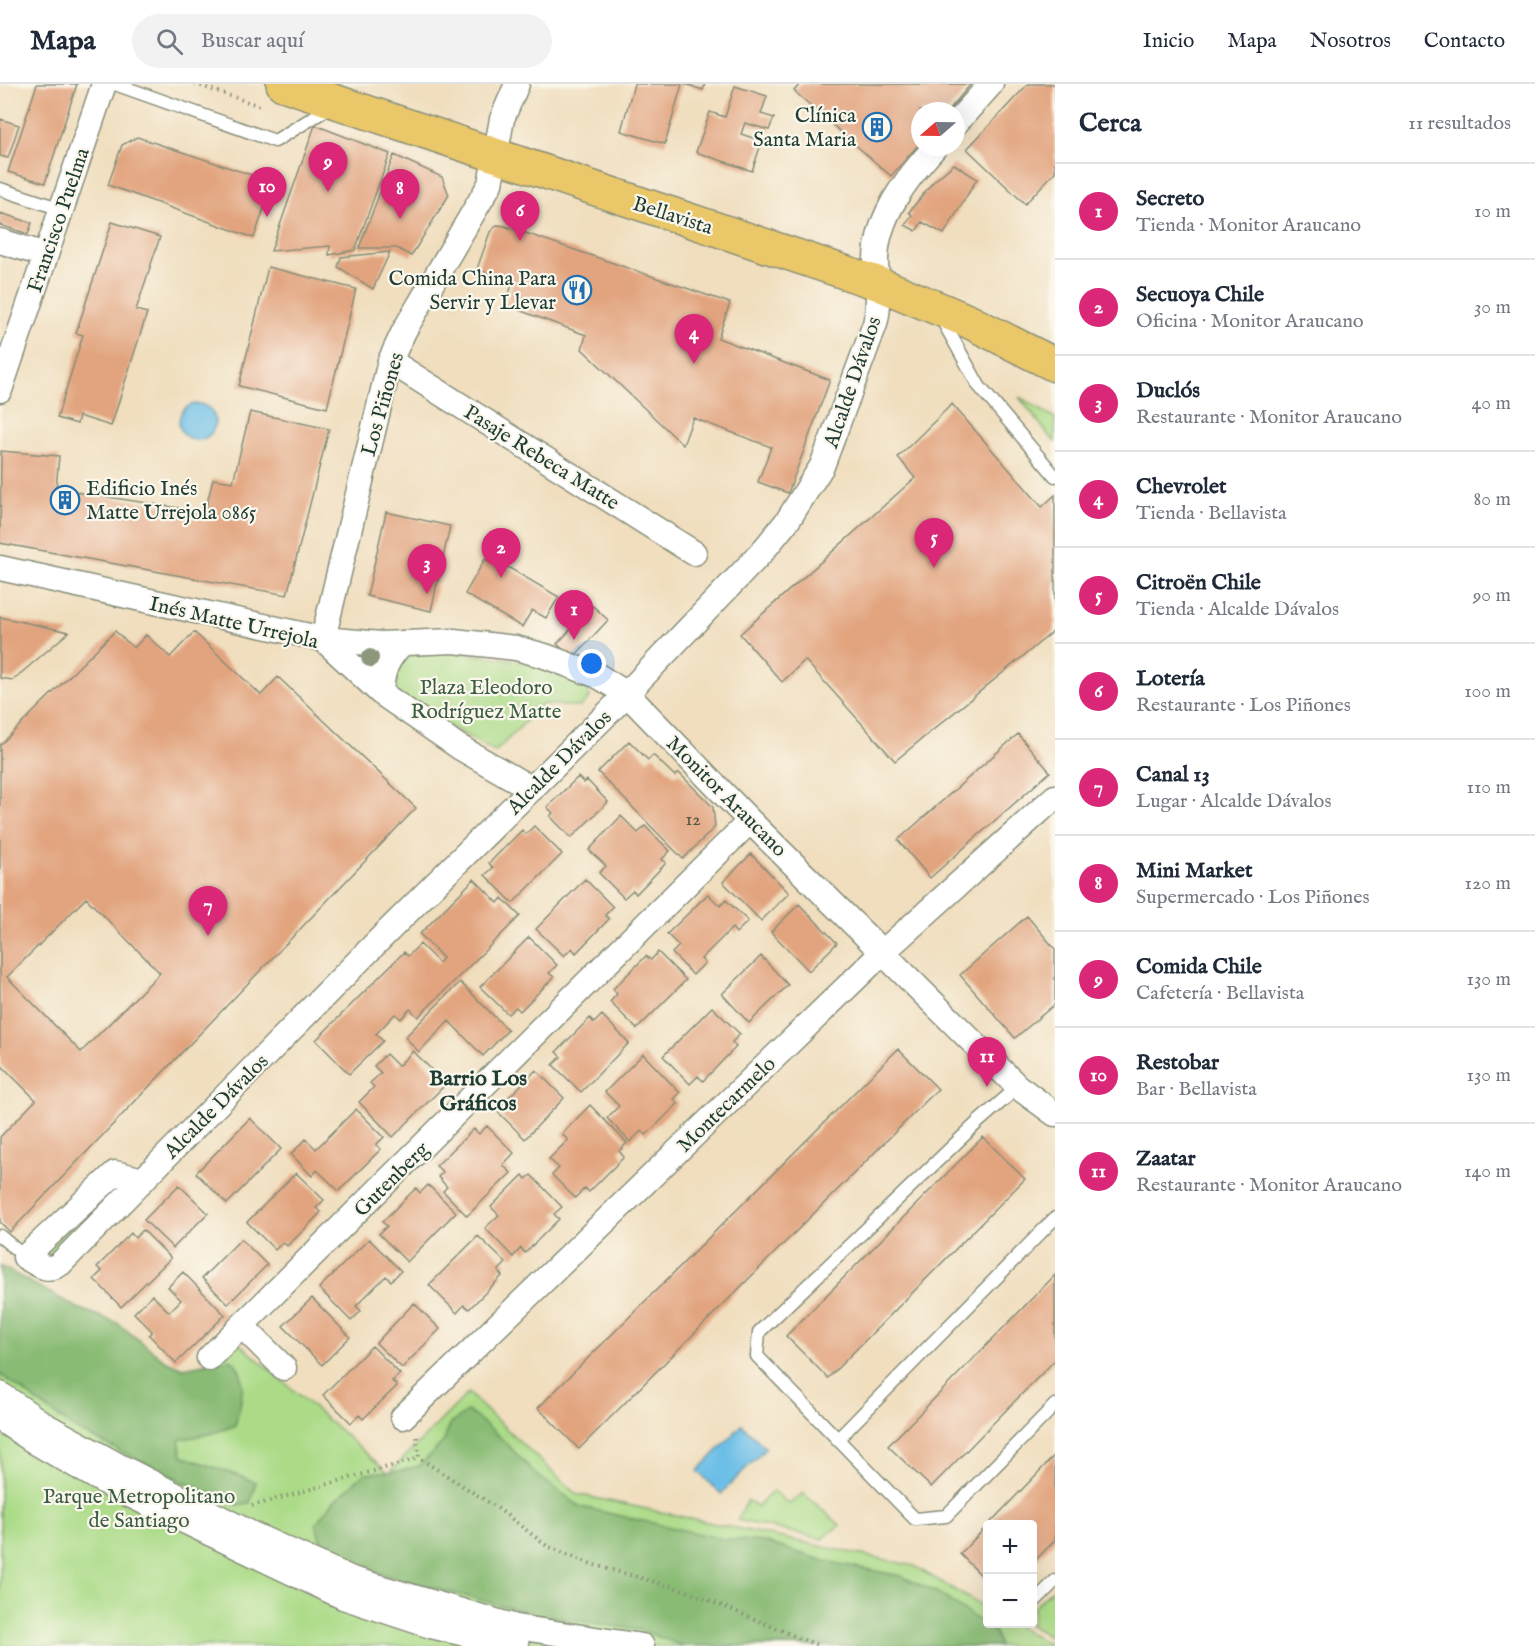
<!DOCTYPE html>
<html lang="es">
<meta charset="utf-8">
<style>
:root{--surface:#fff;--page:#f2f2f3;--text:#1f2937;--muted:#747a83;--line:#e0e1e3;--accent:#db2777}
body{margin:0;font-family:"IM FELL English",serif;background:var(--page);color:var(--text)}
.controls{position:absolute;right:18px;bottom:18px;display:grid;overflow:hidden;border-radius:6px;box-shadow:0 6px 24px #0002}
.controls button{width:54px;height:54px;display:grid;place-items:center;padding:0;border:0;border-bottom:2px solid var(--line);background:var(--surface);color:var(--text);font:30px sans-serif}
.compass{position:absolute;left:911px;top:18px;width:54px;height:54px;border-radius:50%;background:var(--surface);box-shadow:0 6px 24px #0002;rotate:250deg}
.you{position:absolute;left:592px;top:580px;width:21px;height:21px;margin:-15px;border:4px solid #fff;border-radius:50%;background:#1a73e8;box-shadow:0 0 0 9px #1a73e833}
.badge{display:grid;place-items:center;width:39px;height:39px;border-radius:50%;background:var(--accent);color:#fff;font-size:20px;font-weight:700}
.pin{position:absolute;translate:-50% -50px;filter:drop-shadow(0 2px 3px #0008)}
.pin::after{content:'';position:absolute;top:32px;width:21px;height:18px;background:inherit;clip-path:polygon(0 0,100% 0,50% 100%)}
.list{margin:0;padding:0;list-style:none}
h2{display:flex;justify-content:space-between;align-items:center;height:78px;margin:0;padding:0 24px;font-size:26px}
h2 small{font-size:20px;font-weight:400;color:var(--muted)}
.list li{display:grid;grid-template-columns:39px 1fr auto;gap:18px;align-items:center;box-sizing:border-box;height:96px;padding:0 24px;border-top:2px solid var(--line)}
.list b{display:block;font-size:22px;white-space:nowrap}
.list p{margin:0;font-size:20px;white-space:nowrap;color:var(--muted)}
.list em{font-size:20px;font-style:normal;color:var(--muted)}
.icon{flex:none;width:33px;height:33px;fill:none;stroke:currentColor;stroke-width:2;stroke-linecap:round;stroke-linejoin:round}
.map{position:relative;flex:none;width:1055px;height:1562px;overflow:hidden}
header{display:flex;align-items:center;gap:36px;box-sizing:border-box;height:84px;padding:0 30px;background:var(--surface);border-bottom:2px solid var(--line)}
header strong{font-size:28px}
nav{display:flex;gap:33px;margin-inline-start:auto;font-size:21px}
.search{width:420px;height:54px;background:var(--page);display:flex;align-items:center;gap:15px;box-sizing:border-box;padding:0 21px;border-radius:33px;color:var(--muted);font-size:22px}
main{display:flex}
aside{flex:1;background:var(--surface)}
.map>svg:first-child{display:block}
.green{fill:#acdb88;stroke:#668c5e;stroke-width:1.5}
.forest{fill:#89bb74;stroke:#547c54;stroke-width:1.5}
.water{fill:#6bbee7;stroke:#457e8e;stroke-width:1.5}
.building{fill:#e2a47f;fill-rule:evenodd}
.lines{fill:none;stroke-linecap:round;stroke-linejoin:round}
.lane-casing{stroke:#888e79;stroke-width:15}
.street-casing{stroke:#888e79;stroke-width:27}
.primary-casing{stroke:#888e79;stroke-width:36}
.path{stroke:#888e79;stroke-width:4;stroke-dasharray:1.5 4.5;stroke-linecap:butt}
.lane{stroke:#fff;stroke-width:12}
.street{stroke:#fff;stroke-width:24}
.primary{stroke:#eac769;stroke-width:33}
.tree{fill:#8c977b}
.labels{text-anchor:middle;stroke-width:4.5;stroke-linejoin:round;paint-order:stroke}
.number-label{font-size:18px;fill:#505747}
.poi-label{font-size:21px;fill:#1f3d34;stroke:#fbf7ec;text-anchor:end}
.street-label{font-size:21px;fill:#1f3d34;stroke:#fbf7ec}
.park-label{font-size:21px;fill:#3b5d45;stroke:#fbf7ec}
.neighbourhood-label{font-size:22px;font-weight:bold;fill:#1f3d34;stroke:#fbf7ec}
</style>
<header>
<strong>Mapa</strong>
<div class="search"><svg class="icon" aria-label="search" viewBox="0 0 24 24"><circle cx="10" cy="10" r="6"/><path d="M15 15l6 6"/></svg>Buscar aquí</div>
<nav><a>Inicio</a><a>Mapa</a><a>Nosotros</a><a>Contacto</a></nav>
</header>
<main>
<div class="map">
<svg width="1055" height="1562" viewBox="0 0 1055 1562">
<rect width="100%" height="100%" fill="#fbf7ec"/>
<filter id="ink" filterUnits="userSpaceOnUse"><feTurbulence type="fractalNoise" baseFrequency=".0167" numOctaves="2"/><feDisplacementMap in="SourceGraphic" scale="12" xChannelSelector="R" yChannelSelector="G"/><feConvolveMatrix kernelMatrix="1 2 1 2 8 2 1 2 1" color-interpolation-filters="sRGB"/></filter>
<filter id="wash" filterUnits="userSpaceOnUse"><feTurbulence type="fractalNoise" baseFrequency=".008" numOctaves="4" result="noise"/><feDisplacementMap in="SourceGraphic" scale="24" xChannelSelector="R" yChannelSelector="G"/><feGaussianBlur stdDeviation="1.35" result="paint"/><feColorMatrix in="noise" values="0 0 0 0 0 0 0 0 0 0 0 0 0 0 0 0 0 1.4 0 .05"/><feComposite in="paint" operator="in"/></filter>
<g filter="url(#wash)">
<rect width="100%" height="100%" fill="#f0debe"/>
<path class="green" d="M1019 313 1055 334V358L1050 353Z
M453 568 530 578 584 595 590 613 580 623 543 620 495 668 394 611 392 585 397 573 416 569Z
M126 1101 59 1167 51 1171 45 1168 109 1103Z
M0 1197 181 1292 240 1260 389 1389 468 1309 576 1410 914 1482 987 1525 988 1540H1013L1052 1562H0Z
M773 1407 789 1420 803 1409 840 1441 822 1455 737 1436 748 1416 757 1423Z
M1055 1502V1555L1027 1540H1032L1033 1524Z"/>
<path class="forest" d="M0 1182 78 1224 117 1239 165 1276 183 1284 231 1275C251 1292 240 1320 235 1342L213 1349 179 1356 182 1372 256 1398 250 1419 237 1421 186 1399 75 1345 0 1290Z
M468 1327 496 1349 537 1391 581 1423 723 1455 764 1458 825 1477 901 1492 938 1509 995 1548 999 1562H683L640 1546 533 1530 356 1483 322 1462 316 1440 333 1418 365 1389 400 1387 419 1382 444 1357 450 1340Z"/>
<path class="water" d="M179 338a18 18 0 1 1 36 0a18 18 0 1 1-36 0Z
M742 1341 766 1364 721 1410 698 1387Z"/>
<g id="blocks">
<path class="building" d="M37 0H77L45 99 8 88Z
M634 0H682L665 60 621 47Z
M685 0H705L703 6Z
M800 0H971L948 27H920V59L891 92 794 7Z
M1028 0H1055V88L1025 120 967 65Z
M735 2 767 12 761 30 774 34 769 46 745 39 741 50 762 57 752 87 696 68 710 28 725 33Z
M0 35 19 41 8 74 0 72Z
M315 41 390 70 355 166 329 171 330 162 271 167Z
M137 53 273 98 254 154 108 101 122 61Z
M394 71 442 93 449 111 411 172 397 164H359Z
M954 80 977 95 944 150 922 138 916 147 905 141 912 131 909 128 933 98Z
M0 129 32 139 28 150 0 141Z
M112 138 160 153 136 226 147 229 111 342 79 332 77 340 57 334 83 251 76 249Z
M497 141 505 142 730 219 718 254 830 296 788 409 758 398 771 363 693 334 683 361 582 265 586 251 505 221 513 198 477 185 490 148Z
M390 168 373 205 338 183 341 173Z
M268 183 356 205 327 324 239 302Z
M952 320 1042 423 1055 411V546L895 677 805 576 782 598 740 550 915 394 898 373Z
M250 328 329 345 287 511 0 459 1 367 59 372 56 405 205 428 213 395 233 398Z
M386 428 450 442 431 527 367 512Z
M485 475 491 479 494 475 559 513 546 534 532 526 522 543 465 510Z
M593 522 608 536 573 574 557 560Z
M0 533 69 548 13 596 0 594Z
M115 547 134 564 146 551 170 573 194 548 261 611 278 593 416 724 10 1148 0 1138V1053L36 1016 0 980V661ZM86 814 160 889 81 968 7 893Z
M1018 650 1050 688 930 794 898 756Z
M629 657 648 676 653 671 675 692 679 689 713 723 715 743 683 775 598 688Z
M578 693 584 699 587 696 608 718 571 754 550 732 553 729 547 723Z
M621 732 638 749 645 742 670 767 662 775 666 779 636 810 633 806 624 814 599 789 606 782 589 766Z
M534 742 562 770 513 819 485 791 493 784 489 779 522 746 526 750Z
M751 770 789 809 761 837 723 798Z
M474 795 498 819 502 814 520 832 418 933 410 925 401 935 395 930 376 950 383 957 349 990 316 956 404 868 408 872 420 860 439 879 443 874 420 850Z
M585 795 613 823 605 831 609 835 576 869 572 864 564 872 536 845Z
M708 810 720 822 726 816 748 837 736 849 732 844 701 875 705 879 693 891 672 869 679 862 667 850Z
M799 820 837 859 809 887 771 848Z
M1027 832 1055 865V920L1015 954 960 891Z
M529 853 557 881 549 889 554 893 520 927 516 923 508 930 480 903Z
M658 868 686 896 637 945 610 918 617 910 613 905 646 872 651 876Z
M761 872 788 901 749 939 722 910Z
M460 898 508 946 483 972 449 937 419 968 405 953Z
M712 923 740 950 732 958 736 963 703 997 698 992 690 1000 663 972Z
M602 931 629 959 581 1008 553 981 561 973 556 968 590 934 594 939Z
M898 965 938 1005 579 1365 538 1324Z
M413 967 446 1000 393 1053 359 1018 374 1003 370 999 381 989 374 982 386 970 398 982Z
M643 970 680 1009 674 1015 678 1020 646 1051 642 1046 630 1058 607 1034 619 1022 605 1008Z
M536 986 564 1014 525 1055 496 1026Z
M590 1021 627 1059 619 1067 624 1073 589 1108 585 1104 575 1114 552 1091 559 1084 549 1075 568 1056 562 1050Z
M356 1025 384 1053 376 1061 381 1065 339 1107 317 1086 312 1092 291 1070 306 1055 316 1065Z
M250 1034 281 1065 227 1120 196 1089Z
M487 1042 514 1069 503 1081 511 1089 467 1132 443 1107 447 1103 438 1093 443 1088 436 1082 474 1045 479 1050Z
M983 1053 1025 1095 828 1294 786 1252Z
M296 1089 324 1116 316 1124 321 1128 304 1146 287 1162 283 1158 275 1166 247 1138Z
M523 1091 526 1095 531 1091 562 1123 554 1130 559 1135 525 1169 521 1164 513 1173 485 1144 499 1131 491 1123Z
M179 1101 208 1129 173 1164 144 1136Z
M428 1101 456 1128 407 1178 379 1150 387 1142 382 1138 416 1104 420 1109Z
M143 1146 171 1174 121 1223 94 1195 102 1187 97 1183 131 1149 135 1154Z
M478 1152 506 1179 498 1187 502 1192 469 1225 464 1221 457 1229 429 1201Z
M241 1155 267 1181 228 1220 202 1194Z
M369 1155 401 1187 391 1197 386 1192 356 1222 361 1227 351 1237 319 1204Z
M183 1188 225 1231 176 1279 149 1251 152 1247 134 1229 152 1211 169 1228 181 1216 168 1203Z
M1055 1191V1276L931 1403 888 1362Z
M312 1214 350 1253 322 1281 283 1242Z
M414 1219 440 1245 402 1284 376 1259Z
M372 1262 400 1290 392 1297 397 1302 363 1335 359 1331 351 1339 323 1311Z
M1055 1371V1456L1032 1480V1440H989Z
M987 1442V1497L960 1470Z"/>
</g>
</g>
<g filter="url(#ink)">
<use href="#blocks" fill-opacity="0" stroke="#888e79" stroke-width="1.5"/>
<g class="lines">
<g class="lane-casing">
<path id="lane" d="M115 0 275 57 332 22
M0 105 61 125
M940 232 979 302 1055 392
M1018 1003 978 1038 759 1248 757 1272 915 1435 946 1432 1055 1321
M0 1152 25 1173
M837 1356 1055 1134
M1034 1518 1055 1497"/>
</g>
<g class="street-casing">
<path id="street" d="M956 39 991 0
M0 157 46 171
M390 277 694 469
M0 306 104 0
M0 484 323 555 381 560 454 557 516 564 545 572 598 592 627 610 750 737 1018 1003 1055 1030
M323 555 390 277 404 247 490 100 502 35 517 0
M323 555 381 609 459 663 532 705
M381 609C382 587 387 574 403 559
M143 1096 115 1089 25 1173C38 1180 46 1189 60 1180L385 850 611 626 762 468 788 436 822 382 875 240C881 218 876 198 876 175 877 132 907 94 935 63
M243 1243 284 1284
M209 1274 750 737
M0 1310 45 1341 123 1384 252 1450 352 1495 516 1543 642 1562
M403 1333 883 868 1055 713
M0 1335 35 1358 115 1404 343 1513 431 1542 517 1562"/>
</g>
<g class="primary-casing">
<path id="primary" d="M283 0 877 199 968 237 1055 281"/>
</g>
<path class="path" d="M195 0 263 23
M417 1353 419 1374 496 1423 547 1462 594 1481 684 1506 819 1562
M252 1422 419 1374"/>
<use href="#lane" class="lane"/>
<use href="#street" class="street"/>
<use href="#primary" class="primary"/>
</g>
<circle class="tree" cx="370" cy="574" r="9"/>
</g>
<defs>
<g id="building-ring" transform="scale(1.5)"><circle r="9.5" fill="#fbf7ec" stroke="#1f6fb2" stroke-width="1.5"/><path d="M-4-6H4V6H1V3H-1V6H-4ZM-2.5-4.3h1.7v1.8h-1.7ZM.8-4.3h1.7v1.8H.8ZM-2.5-1h1.7V.8h-1.7ZM.8-1h1.7V.8H.8Z" fill="#1f6fb2"/></g>
<g id="restaurant-ring" transform="scale(1.5)"><circle r="9.5" fill="#fbf7ec" stroke="#1f6fb2" stroke-width="1.5"/><path d="M-5-6h1v4h1v-4h1v4h1v-4h1v5L-1.5 .5V6h-2V.5L-5-1ZM5-6V6H3V1.5H1.5Q1.5-4 5-6Z" fill="#1f6fb2"/></g>
</defs>
<g fill-rule="evenodd">
<use href="#building-ring" x="877" y="43"/>
<use href="#restaurant-ring" x="577" y="206"/>
<use href="#building-ring" x="65" y="416"/>
</g>
<g class="labels">
<g class="number-label">
<text x="693" y="741">12</text>
</g>
<g class="poi-label">
<text x="856" y="38">Clínica<tspan x="856" dy="24">Santa Maria</tspan></text>
<text x="556" y="201">Comida China Para<tspan x="556" dy="24">Servir y Llevar</tspan></text>
<text x="86" y="411" text-anchor="start">Edificio Inés<tspan x="86" dy="24">Matte Urrejola 0865</tspan></text>
</g>
<g class="street-label">
<text transform="translate(673 131) rotate(18)" y="7">Bellavista</text>
<text transform="translate(58 136) rotate(-71)" y="7">Francisco Puelma</text>
<text transform="translate(852 298) rotate(-71)" y="7">Alcalde Dávalos</text>
<text transform="translate(382 320) rotate(-74)" y="7">Los Piñones</text>
<text transform="translate(542 373) rotate(32)" y="7">Pasaje Rebeca Matte</text>
<text transform="translate(234 538) rotate(13)" y="7">Inés Matte Urrejola</text>
<text transform="translate(559 678) rotate(-45)" y="7">Alcalde Dávalos</text>
<text transform="translate(727 712) rotate(45)" y="7">Monitor Araucano</text>
<text transform="translate(726 1020) rotate(-44)" y="7">Montecarmelo</text>
<text transform="translate(216 1022) rotate(-45)" y="7">Alcalde Dávalos</text>
<text transform="translate(391 1095) rotate(-45)" y="7">Gutenberg</text>
</g>
<g class="park-label">
<text x="486" y="610">Plaza Eleodoro<tspan x="486" dy="24">Rodríguez Matte</tspan></text>
<text x="139" y="1419">Parque Metropolitano<tspan x="139" dy="24">de Santiago</tspan></text>
</g>
<g class="neighbourhood-label">
<text x="478" y="1001">Barrio Los<tspan x="478" dy="25">Gráficos</tspan></text>
</g>
</g>
</svg>
<div class="controls">
<button>+</button>
<button>−</button>
</div>
<svg class="compass" viewBox="-18 -18 36 36"><path d="M0-13l5 13h-10z" fill="#e53935"/><path d="M0 13l5-13h-10z" fill="#747a83"/></svg>
<div class="you"></div>
<div class="pin badge" style="left:574px;top:556px">1</div>
<div class="pin badge" style="left:501px;top:494px">2</div>
<div class="pin badge" style="left:427px;top:510px">3</div>
<div class="pin badge" style="left:694px;top:280px">4</div>
<div class="pin badge" style="left:934px;top:484px">5</div>
<div class="pin badge" style="left:520px;top:157px">6</div>
<div class="pin badge" style="left:208px;top:852px">7</div>
<div class="pin badge" style="left:400px;top:135px">8</div>
<div class="pin badge" style="left:328px;top:108px">9</div>
<div class="pin badge" style="left:267px;top:133px">10</div>
<div class="pin badge" style="left:987px;top:1003px">11</div>
</div>
<aside>
<h2>Cerca<small>11 resultados</small></h2>
<ul class="list">
<li><span class="badge">1</span><div><b>Secreto</b><p>Tienda · Monitor Araucano</p></div><em>10 m</em></li>
<li><span class="badge">2</span><div><b>Secuoya Chile</b><p>Oficina · Monitor Araucano</p></div><em>30 m</em></li>
<li><span class="badge">3</span><div><b>Duclós</b><p>Restaurante · Monitor Araucano</p></div><em>40 m</em></li>
<li><span class="badge">4</span><div><b>Chevrolet</b><p>Tienda · Bellavista</p></div><em>80 m</em></li>
<li><span class="badge">5</span><div><b>Citroën Chile</b><p>Tienda · Alcalde Dávalos</p></div><em>90 m</em></li>
<li><span class="badge">6</span><div><b>Lotería</b><p>Restaurante · Los Piñones</p></div><em>100 m</em></li>
<li><span class="badge">7</span><div><b>Canal 13</b><p>Lugar · Alcalde Dávalos</p></div><em>110 m</em></li>
<li><span class="badge">8</span><div><b>Mini Market</b><p>Supermercado · Los Piñones</p></div><em>120 m</em></li>
<li><span class="badge">9</span><div><b>Comida Chile</b><p>Cafetería · Bellavista</p></div><em>130 m</em></li>
<li><span class="badge">10</span><div><b>Restobar</b><p>Bar · Bellavista</p></div><em>130 m</em></li>
<li><span class="badge">11</span><div><b>Zaatar</b><p>Restaurante · Monitor Araucano</p></div><em>140 m</em></li>
</ul>
</aside>
</main>
